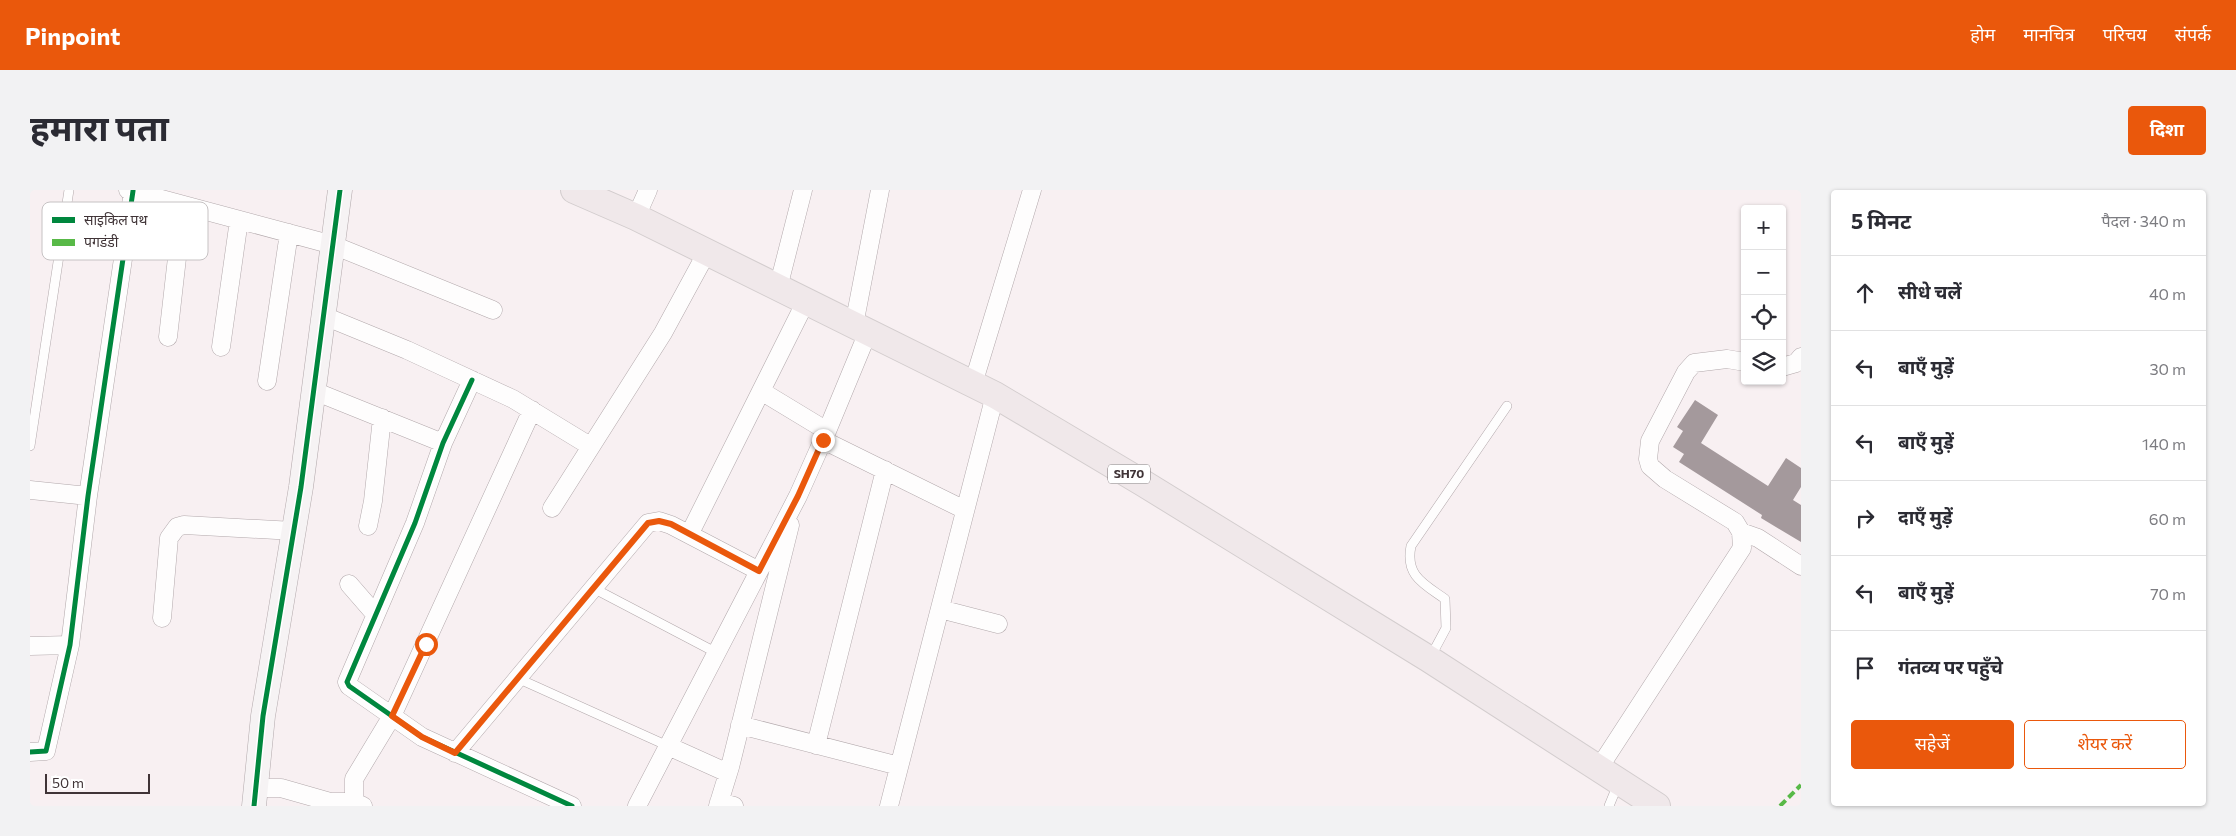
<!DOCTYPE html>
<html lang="hi">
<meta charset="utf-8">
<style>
:root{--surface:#fff;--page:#f2f2f3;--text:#2b2b33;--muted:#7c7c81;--line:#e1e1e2;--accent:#ea580c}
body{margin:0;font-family:Commissioner,"Noto Sans Devanagari",sans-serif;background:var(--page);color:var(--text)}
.controls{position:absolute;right:15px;top:15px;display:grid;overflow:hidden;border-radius:5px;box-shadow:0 1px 4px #0004}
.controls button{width:45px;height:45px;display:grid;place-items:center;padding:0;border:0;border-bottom:1px solid var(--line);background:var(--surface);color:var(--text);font:25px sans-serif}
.scale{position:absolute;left:15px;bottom:12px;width:105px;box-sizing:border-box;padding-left:5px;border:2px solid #403437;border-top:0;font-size:14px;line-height:18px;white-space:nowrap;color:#403437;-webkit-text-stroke:4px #fff;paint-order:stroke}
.stop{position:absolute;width:15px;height:15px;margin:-11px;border:4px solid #ea580c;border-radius:50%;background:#fff}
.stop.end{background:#ea580c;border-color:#fff;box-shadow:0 1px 5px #0008}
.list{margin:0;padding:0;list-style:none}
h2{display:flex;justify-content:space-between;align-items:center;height:65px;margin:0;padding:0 20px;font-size:21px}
h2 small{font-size:16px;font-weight:400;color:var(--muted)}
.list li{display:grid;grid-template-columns:32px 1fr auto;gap:15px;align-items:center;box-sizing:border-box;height:75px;padding:0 20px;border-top:1px solid var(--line)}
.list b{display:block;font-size:19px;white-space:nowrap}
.list em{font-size:16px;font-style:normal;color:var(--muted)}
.actions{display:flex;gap:10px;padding:15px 20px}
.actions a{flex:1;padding:11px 0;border:1px solid var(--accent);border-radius:5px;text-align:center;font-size:18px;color:var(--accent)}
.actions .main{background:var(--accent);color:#fff}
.icon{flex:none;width:28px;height:28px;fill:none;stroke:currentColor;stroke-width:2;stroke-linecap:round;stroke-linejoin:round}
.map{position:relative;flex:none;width:1771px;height:616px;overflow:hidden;border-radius:5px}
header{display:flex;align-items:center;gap:30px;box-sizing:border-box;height:70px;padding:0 25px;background:var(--accent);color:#fff}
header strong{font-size:24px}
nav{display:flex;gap:28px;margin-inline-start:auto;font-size:18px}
.intro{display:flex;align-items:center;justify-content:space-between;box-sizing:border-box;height:120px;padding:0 30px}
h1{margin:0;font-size:35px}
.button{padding:12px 22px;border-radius:5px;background:var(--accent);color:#fff;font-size:18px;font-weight:700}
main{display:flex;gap:30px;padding:0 30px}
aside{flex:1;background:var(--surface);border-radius:5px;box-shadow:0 1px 4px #0004}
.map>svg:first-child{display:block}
.building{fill:#a4999c}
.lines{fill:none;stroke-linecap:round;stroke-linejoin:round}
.lane-casing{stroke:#b2a8ab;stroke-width:10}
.street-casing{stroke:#b2a8ab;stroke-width:19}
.secondary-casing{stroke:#b2a8ab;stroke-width:25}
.primary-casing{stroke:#d3cdce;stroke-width:28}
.lane{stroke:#fefdfd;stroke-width:9}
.street{stroke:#fefdfd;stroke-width:18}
.secondary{stroke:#f6f3f4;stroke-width:24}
.primary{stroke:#f0e8ea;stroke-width:26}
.quiet{stroke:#58b947;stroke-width:4;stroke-dasharray:8 4;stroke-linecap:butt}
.cycleway-casing{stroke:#fff;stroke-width:8}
.cycleway{stroke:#00873e;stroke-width:5}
.route{stroke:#ea580c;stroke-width:6}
.labels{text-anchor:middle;stroke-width:5;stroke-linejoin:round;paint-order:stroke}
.shield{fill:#fff;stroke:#797173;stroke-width:1}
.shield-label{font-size:12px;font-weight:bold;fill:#403437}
.key{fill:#fff;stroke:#c6c2c3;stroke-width:1}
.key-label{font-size:14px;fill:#403437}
</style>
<header>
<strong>Pinpoint</strong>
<nav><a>होम</a><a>मानचित्र</a><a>परिचय</a><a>संपर्क</a></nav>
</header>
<div class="intro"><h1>हमारा पता</h1><a class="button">दिशा</a></div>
<main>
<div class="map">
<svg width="1771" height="616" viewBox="0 0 1771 616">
<rect width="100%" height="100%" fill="#f8f0f2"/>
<path class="building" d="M1665 210 1688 225 1671 253 1738 296 1756 268 1771 278V297L1763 310 1771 315V352L1731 328 1732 325 1649 272 1654 264 1643 257 1653 241 1647 237Z"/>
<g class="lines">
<g class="lane-casing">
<path id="lane" d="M0 256 39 0
M563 398 687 463
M1401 466 1416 438 1415 409C1394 394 1375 386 1381 356L1477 216
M487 488 638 556
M1579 616 1588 594"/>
</g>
<g class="street-casing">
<path id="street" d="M98 0 303 55 463 120
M606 27 618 0
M748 98 773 0
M294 126 377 160 483 209 560 256
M824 135 850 0
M138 147 153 15
M191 157 209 30
M1752 177 1766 173 1771 167
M442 190 413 253 385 333 317 492 319 496 392 547 542 616
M237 191 259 43
M943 194 1002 0
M284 201 413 253
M731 201 797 241
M793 250 935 320
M0 300 58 306
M522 318 633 143 677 62
M338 336 343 311 352 228
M1711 342 1728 348 1771 376
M660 343 776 111
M319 394 345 424
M910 419 968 434
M132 428 139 348 147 337 154 335 264 341
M0 456 40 455
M710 535 869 576
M786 555 855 280
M638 556 698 583
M0 562 16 561 40 455 58 306 103 1
M425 563 618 333 629 331 641 335 729 381
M1569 578 1712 358 1711 342 1705 332 1635 289 1620 276 1618 269 1620 251 1656 182 1664 173 1697 169 1715 172
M226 598H251L300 612H324L333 616
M324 612V589L362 526 502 220
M689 612 704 616
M607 616 768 306 797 241 838 142
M688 616 700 577 760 335
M859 616 965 205"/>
</g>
<g class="secondary-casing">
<path id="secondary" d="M224 616 233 526 271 297 310 0"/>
</g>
<g class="primary-casing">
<path id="primary" d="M544 0 606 27 965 205 1113 293 1399 469 1627 616"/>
</g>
<use href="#lane" class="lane"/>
<use href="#street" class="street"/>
<use href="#secondary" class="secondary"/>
<use href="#primary" class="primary"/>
<path class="quiet" d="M1750 616 1771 595"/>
<g class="cycleway-casing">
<path id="cycleway" d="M442 190 413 253 385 333 317 492 319 496 392 547 542 616
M0 562 16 561 40 455 58 306 103 1
M224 616 233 526 271 297 310 0"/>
</g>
<use href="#cycleway" class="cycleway"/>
</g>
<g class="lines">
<path class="route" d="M396 454 362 526 392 547 425 563 618 333 629 331 641 334 729 381 768 306 793 250"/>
</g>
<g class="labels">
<rect class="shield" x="1078" y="274.5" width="42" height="19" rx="4"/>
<g class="shield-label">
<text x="1099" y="288">SH70</text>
</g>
</g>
<rect x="12" y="12" width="166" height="58" rx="8" class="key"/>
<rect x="22" y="27" width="23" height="6" fill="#00873e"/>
<rect x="22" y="49" width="23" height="7" fill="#58b947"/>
<g class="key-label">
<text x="54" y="35">साइकिल पथ</text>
<text x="54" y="57">पगडंडी</text>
</g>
</svg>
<div class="controls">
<button>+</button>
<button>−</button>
<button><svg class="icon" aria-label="locate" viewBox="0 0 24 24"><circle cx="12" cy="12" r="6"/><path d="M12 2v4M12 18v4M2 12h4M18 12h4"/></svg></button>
<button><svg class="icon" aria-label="layers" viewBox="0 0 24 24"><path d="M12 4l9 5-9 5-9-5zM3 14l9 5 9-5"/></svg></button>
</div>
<div class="scale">50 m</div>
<div class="stop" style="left:396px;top:454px"></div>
<div class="stop end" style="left:793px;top:250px"></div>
</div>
<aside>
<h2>5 मिनट<small>पैदल · 340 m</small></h2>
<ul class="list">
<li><svg class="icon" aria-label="ahead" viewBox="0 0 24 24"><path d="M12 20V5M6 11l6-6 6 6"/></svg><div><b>सीधे चलें</b></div><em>40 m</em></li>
<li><svg class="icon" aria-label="left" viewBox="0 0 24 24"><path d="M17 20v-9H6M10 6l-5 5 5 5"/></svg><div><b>बाएँ मुड़ें</b></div><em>30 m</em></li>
<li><svg class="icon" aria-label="left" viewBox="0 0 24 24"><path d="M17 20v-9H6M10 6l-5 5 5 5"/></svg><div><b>बाएँ मुड़ें</b></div><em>140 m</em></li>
<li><svg class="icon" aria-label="right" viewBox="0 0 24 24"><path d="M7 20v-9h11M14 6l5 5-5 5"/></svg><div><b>दाएँ मुड़ें</b></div><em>60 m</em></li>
<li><svg class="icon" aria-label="left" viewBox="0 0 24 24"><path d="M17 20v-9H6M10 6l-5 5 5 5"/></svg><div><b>बाएँ मुड़ें</b></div><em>70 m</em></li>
<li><svg class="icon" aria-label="arrive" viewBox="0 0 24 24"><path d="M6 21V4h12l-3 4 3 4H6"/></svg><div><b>गंतव्य पर पहुँचे</b></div></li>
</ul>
<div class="actions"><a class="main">सहेजें</a><a>शेयर करें</a></div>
</aside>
</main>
